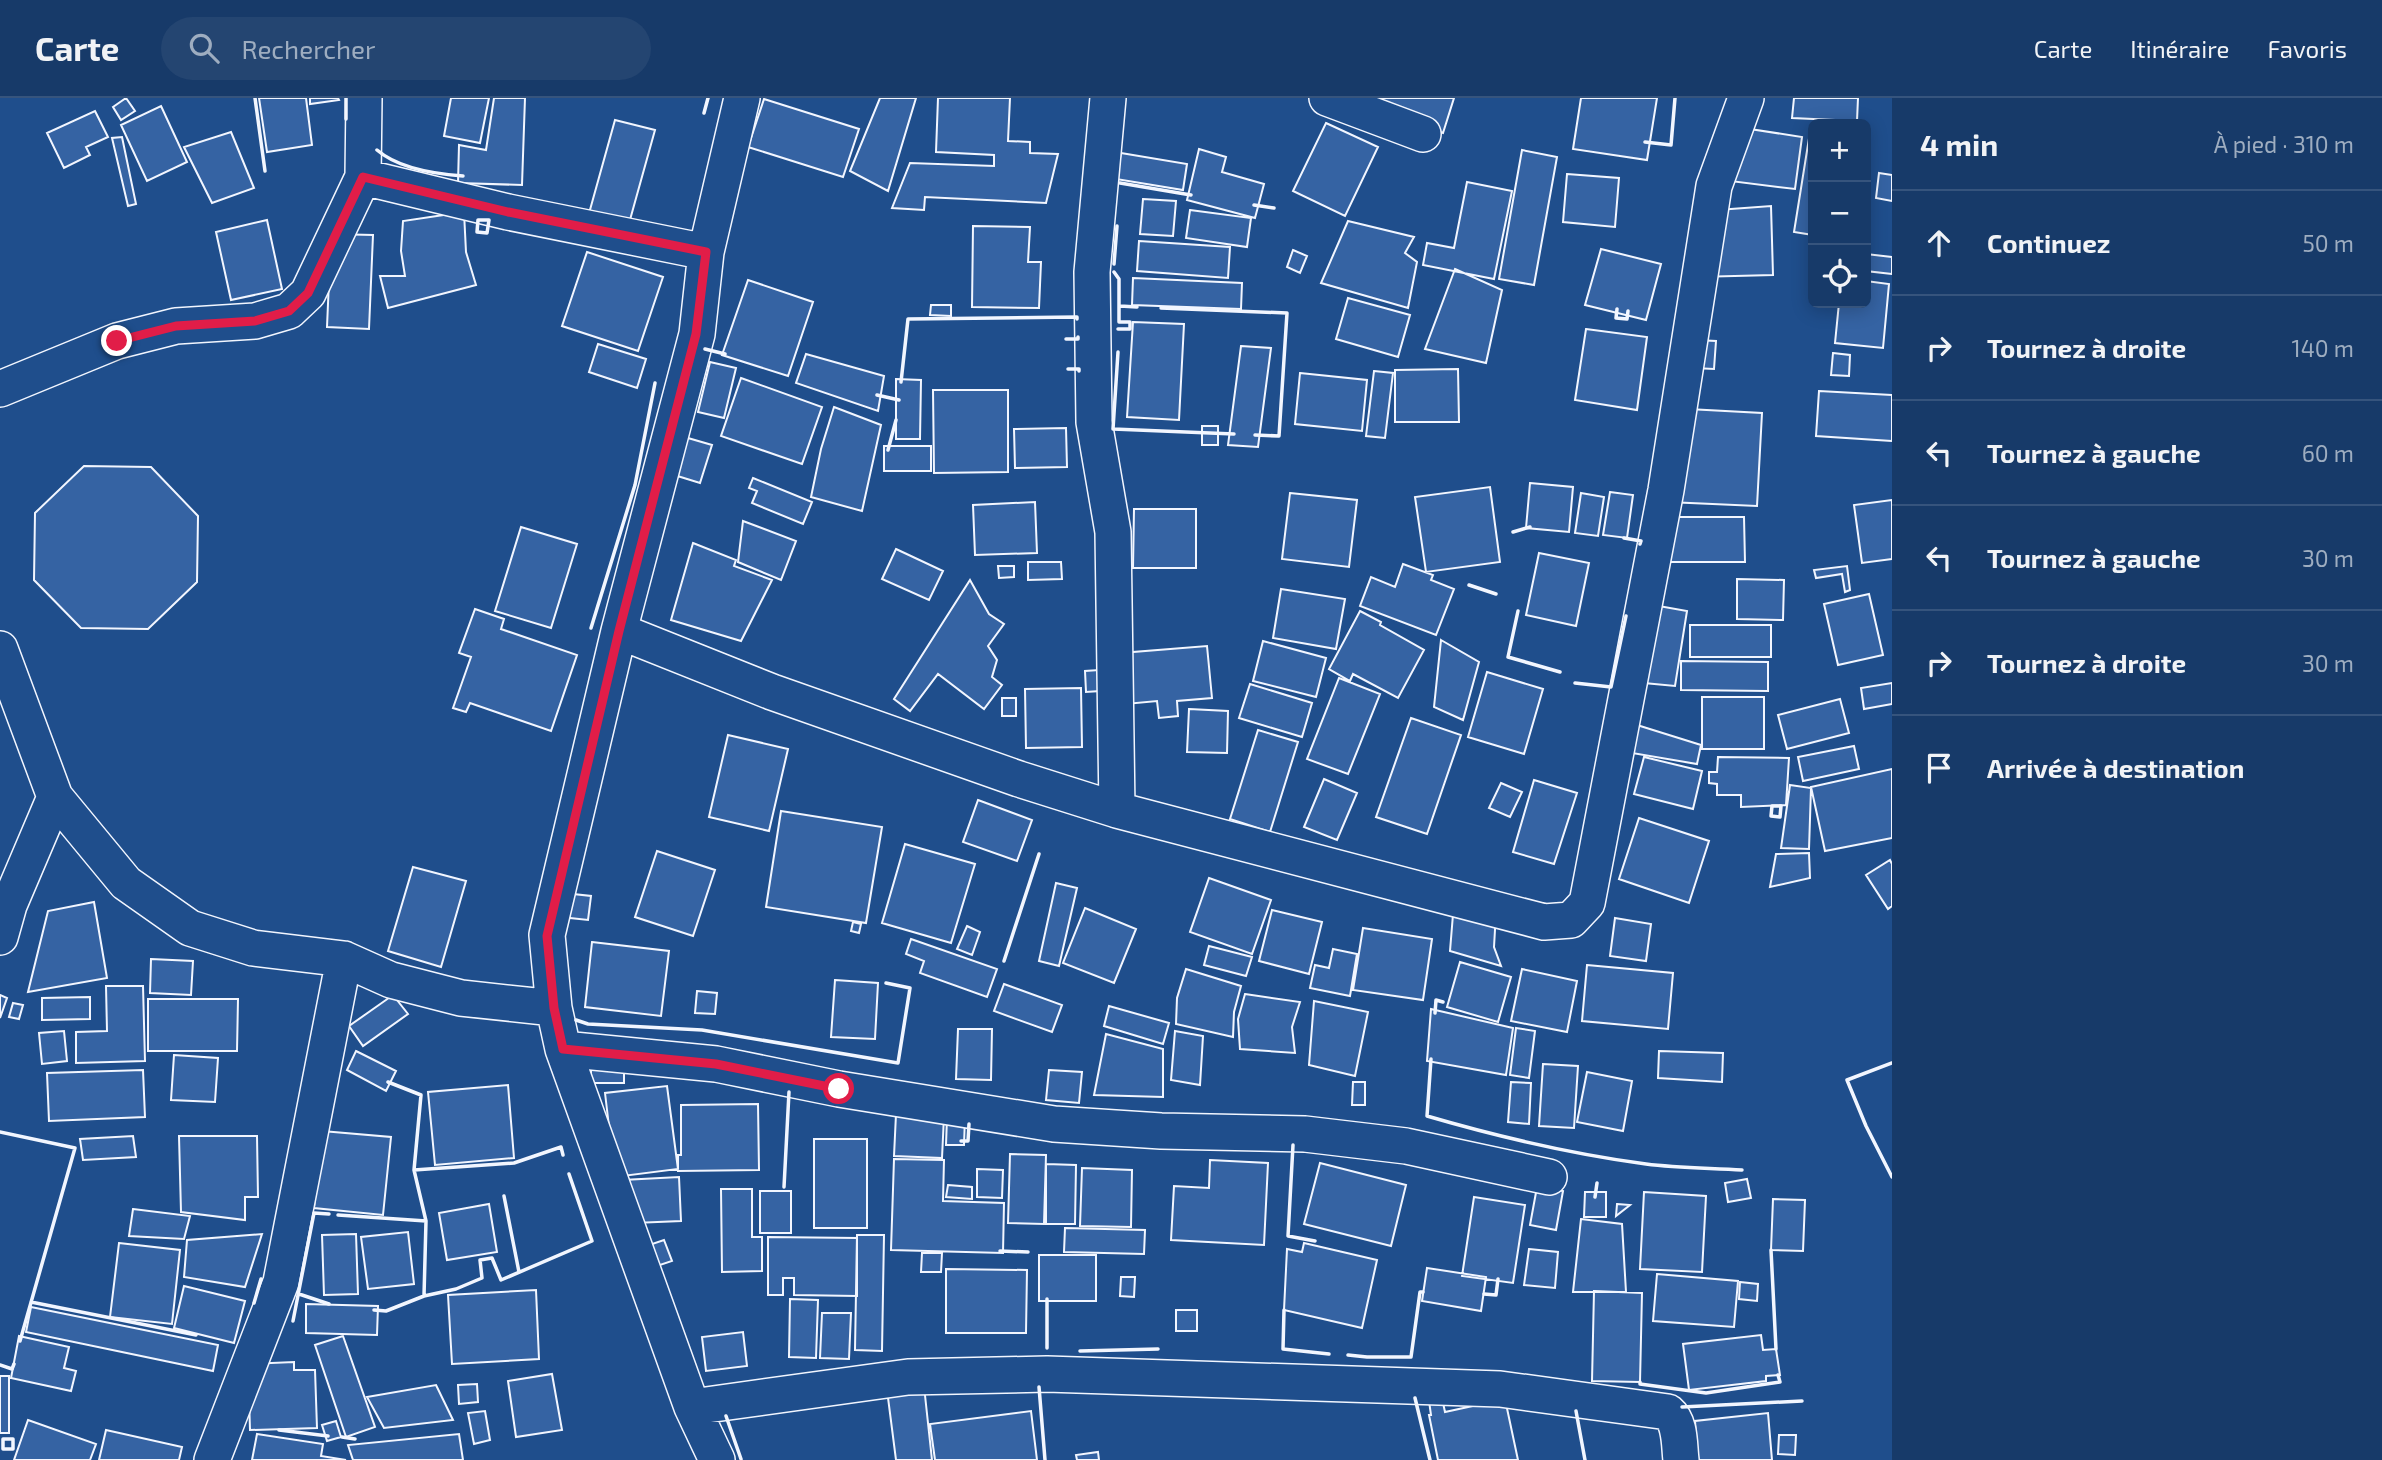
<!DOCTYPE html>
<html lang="fr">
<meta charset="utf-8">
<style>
:root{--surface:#173a69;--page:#244571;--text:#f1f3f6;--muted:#9eadc0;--line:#36547d}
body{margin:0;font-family:"Exo 2",sans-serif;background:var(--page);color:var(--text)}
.controls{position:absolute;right:21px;top:21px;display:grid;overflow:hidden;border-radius:10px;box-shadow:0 4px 18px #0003}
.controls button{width:63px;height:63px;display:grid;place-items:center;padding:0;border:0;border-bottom:2px solid var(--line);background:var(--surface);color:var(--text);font:35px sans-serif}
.stop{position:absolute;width:21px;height:21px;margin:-16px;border:5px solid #e11d48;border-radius:50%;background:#fff}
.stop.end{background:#e11d48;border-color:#fff;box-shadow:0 2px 7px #0008}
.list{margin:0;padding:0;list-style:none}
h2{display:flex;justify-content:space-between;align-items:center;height:91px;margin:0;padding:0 28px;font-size:30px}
h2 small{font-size:23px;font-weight:400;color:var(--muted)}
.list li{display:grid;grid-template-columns:46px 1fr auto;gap:21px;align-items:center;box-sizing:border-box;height:105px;padding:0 28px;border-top:2px solid var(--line)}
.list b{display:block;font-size:26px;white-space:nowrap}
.list em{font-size:23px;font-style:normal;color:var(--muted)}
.icon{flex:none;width:38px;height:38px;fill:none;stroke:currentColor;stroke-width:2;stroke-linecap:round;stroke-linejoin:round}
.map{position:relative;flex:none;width:1892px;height:1362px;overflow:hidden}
header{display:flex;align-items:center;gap:42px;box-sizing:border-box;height:98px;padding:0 35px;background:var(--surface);border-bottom:2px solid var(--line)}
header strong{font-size:33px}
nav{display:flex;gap:38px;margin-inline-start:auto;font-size:24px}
.search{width:490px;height:63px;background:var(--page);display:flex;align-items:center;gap:18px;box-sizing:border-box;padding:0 24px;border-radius:38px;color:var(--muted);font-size:26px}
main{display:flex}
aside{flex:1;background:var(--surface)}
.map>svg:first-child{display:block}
.building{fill:#3563a3;stroke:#f2f6ff;stroke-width:2}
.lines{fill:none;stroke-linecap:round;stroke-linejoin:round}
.street-casing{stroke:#f2f6ff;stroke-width:38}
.street{stroke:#1f4e8c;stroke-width:35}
.wall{stroke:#f2f6ff;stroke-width:3.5}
.route{stroke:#e11d48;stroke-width:9}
</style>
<header>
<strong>Carte</strong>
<div class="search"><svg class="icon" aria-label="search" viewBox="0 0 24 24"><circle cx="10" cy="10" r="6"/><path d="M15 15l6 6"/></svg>Rechercher</div>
<nav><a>Carte</a><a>Itinéraire</a><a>Favoris</a></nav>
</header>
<main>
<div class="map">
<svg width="1892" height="1362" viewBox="0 0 1892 1362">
<rect width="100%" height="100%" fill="#1f4e8c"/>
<path class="building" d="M126 0 135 13 121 22 113 9Z
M259 0H306L312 47 267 54Z
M310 0H338L339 2 310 6Z
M451 0H489L480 45 444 38Z
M494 0H525L522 87 458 85 459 47 486 52Z
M880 0H916L888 93 850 73Z
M938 0H1010L1008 43 1030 44V55L1058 56 1046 105 925 99 924 112 892 110 910 65 994 68V57L936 54Z
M1342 0H1454L1443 35 1341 3Z
M1581 0H1657L1647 62 1573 51Z
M1794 0H1858L1857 23 1792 20Z
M764 1 859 31 843 79 748 49Z
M161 8 187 64 147 83 121 27Z
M95 13 108 39 86 49 90 57 64 70 47 35Z
M615 22 655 32 628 129 588 119Z
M1326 25 1378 49 1345 118 1293 93Z
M1737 29 1802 39 1795 91 1730 83Z
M231 34 254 90 212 105 184 49Z
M1810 34H1813V137L1794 134Z
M122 39 136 106 128 108 112 40Z
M1199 51 1226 59 1222 74 1264 86 1255 120 1187 102Z
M1522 52 1557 59 1534 187 1499 181Z
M1121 55 1187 66 1183 92 1116 81Z
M1879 75 1892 77V103L1876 100Z
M1567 76 1619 80 1615 129 1563 124Z
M1467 84 1512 93 1494 181 1423 167 1427 145 1454 150Z
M1143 101 1176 103 1173 138 1140 136Z
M1771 108 1773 177 1696 179 1704 113Z
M1190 112 1251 120 1247 149 1186 140Z
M464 114 466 154 476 187 388 210 380 178H405L401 153 403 123Z
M267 122 282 191 231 202 216 134Z
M1348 123 1414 139 1405 155 1417 164 1408 210 1321 185Z
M973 128 1030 129 1028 164H1041L1039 210 972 209Z
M331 136 373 137 369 231 327 229Z
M1139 143 1230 149 1228 180 1137 173Z
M1601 151 1661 166 1646 222 1585 207Z
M1293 152 1307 158 1300 175 1287 169Z
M587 154 663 179 638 253 562 228Z
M1866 156 1892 159V176L1866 173Z
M1455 171 1502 192 1486 265 1425 251Z
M1133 180 1242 185 1241 211 1132 207Z
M748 182 813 204 788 278 722 257Z
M1866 183 1889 186 1883 250 1835 245 1839 205H1866Z
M1348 200 1410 217 1398 259 1336 241Z
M931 207H951V218L930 217Z
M1133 224 1184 226 1179 322 1127 319Z
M1586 231 1647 239 1637 312 1575 302Z
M1675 241 1716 243 1714 271 1673 269Z
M598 246 646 261 637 290 589 274Z
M1241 248 1271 250 1258 349 1228 347Z
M1833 255 1850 257 1849 278 1831 277Z
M806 256 884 278 878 313 796 285Z
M710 264 736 270 724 320 698 314Z
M1458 271 1459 324H1395V272Z
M1374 273 1393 275 1385 340 1366 338Z
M1300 275 1367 282 1362 333 1295 326Z
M741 280 822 309 802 366 721 338Z
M896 281 921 282 920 341H896Z
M933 292H1008V374L934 375Z
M1819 293 1892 297V343L1816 338Z
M834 309 881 327 862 413 811 399 821 351Z
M1688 311 1762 315 1757 408 1668 404Z
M1202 328H1218V347H1202Z
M1066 330 1067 369 1015 370 1014 331Z
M681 338 712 347 700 385 671 376Z
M884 348H931V373H884Z
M84 368 151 369 198 418 197 484 148 531 81 530 34 482 35 415Z
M753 380 812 404 803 426 752 405 757 393 749 390Z
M1530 385 1573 389 1569 434 1526 430Z
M1490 389 1500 464 1426 474 1415 399Z
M1610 394 1633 397 1627 440 1603 437Z
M1290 395 1357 402 1349 469 1282 461Z
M1581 395 1604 399 1598 438 1575 435Z
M1892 402V461L1862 465 1854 407Z
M1035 404 1037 455 975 457 973 407Z
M1134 411H1196V470H1133Z
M1667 419H1744L1745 464H1668Z
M743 423 796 443 781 482 738 464Z
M521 429 577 446 551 530 495 513Z
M693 445 736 462 734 468 772 482 741 543 671 522Z
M896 451 943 473 929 502 882 481Z
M1539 455 1589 465 1576 528 1526 517Z
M1028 464H1061L1062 481 1028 482Z
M1403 466 1433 477 1431 482 1454 491 1436 537 1360 508 1371 479 1395 489Z
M998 468H1014V479L999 480Z
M1847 468 1850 492 1845 494 1842 476 1816 480 1814 472Z
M1737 481 1784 482 1783 522 1737 521Z
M970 482 989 516 1004 526 988 548 997 562 992 579 1002 587 984 611 938 576 910 613 894 601Z
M1281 491 1345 501 1336 551 1273 540Z
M1869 496 1883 557 1838 567 1824 506Z
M1642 505 1687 513 1675 588 1623 583Z
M475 511 504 521 501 531 577 557 551 633 470 605 466 614 453 610 471 559 459 555Z
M1360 513 1381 524 1380 527 1424 552 1398 600 1353 576 1350 583 1329 571Z
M1690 527H1771V559H1690Z
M1441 542 1479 564 1463 622 1434 609Z
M1263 543 1326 560 1316 599 1253 583Z
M1207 548 1212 600 1177 603 1178 618 1159 620 1157 603 1126 606 1121 555Z
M1681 563 1768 564V593L1681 592Z
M1099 572 1100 593 1086 594 1085 573Z
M1487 574 1543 591 1524 656 1468 639Z
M1339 580 1380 596 1348 676 1307 661Z
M1892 585V606L1864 611 1861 590Z
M1250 586 1312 605 1302 639 1239 620Z
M1081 590 1082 649 1026 650 1025 591Z
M1702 599H1764V651H1702Z
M1002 600H1016V618H1002Z
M1840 601 1849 635 1787 651 1778 617Z
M1189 611 1228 613 1227 655 1187 654Z
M1411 620 1461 637 1427 736 1376 719Z
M1637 627 1701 647 1697 666 1632 655Z
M1258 632 1298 644 1270 734 1230 721Z
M728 637 788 651 769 733 709 719Z
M1854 648 1859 671 1803 683 1798 659Z
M1644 659 1702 673 1693 711 1634 696Z
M1718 659 1789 660 1786 707 1741 709V697H1717V686L1709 685V674H1717Z
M1892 671V740L1825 753 1811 689Z
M1324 681 1357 695 1337 742 1304 729Z
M1534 682 1577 695 1554 766 1513 754Z
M1501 685 1522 694 1510 719 1489 710Z
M1790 687 1811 690 1809 751 1781 750Z
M978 702 1032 722 1017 763 963 744Z
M781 713 882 729 866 825 766 809Z
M1639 720 1709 743 1689 805 1619 781Z
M905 746 975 766 951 845 882 825Z
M657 753 715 772 693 838 635 819Z
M1809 755 1810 780 1770 789 1776 756Z
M1890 762 1892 766V808L1888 811 1866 777Z
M413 769 466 783 441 869 388 853Z
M1209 780 1271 802 1252 856 1190 834Z
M1056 785 1077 790 1059 868 1039 863Z
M564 795 591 798 588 822 561 819Z
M94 804 107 880 28 894 48 813Z
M1454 804 1496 814 1494 849 1501 868 1450 853Z
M1085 810 1136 831 1114 885 1063 865Z
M1272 812 1322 824 1309 876 1259 863Z
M1615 820 1651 826 1646 863 1610 858Z
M853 824 861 826 859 835 851 833Z
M967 828 980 834 972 857 957 851Z
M1363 830 1432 841 1423 902 1353 892Z
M911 841 997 871 987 899 920 875 924 863 906 856Z
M592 844 669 853 661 918 585 909Z
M1209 848 1252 859 1246 878 1204 867Z
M1333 851 1357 856 1350 898 1310 890 1315 867 1329 870Z
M151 861 193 863 191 897 150 895Z
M1460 864 1511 879 1498 924 1447 909Z
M1587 867 1673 875 1668 931 1582 923Z
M1186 871 1241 888 1234 914 1233 939 1176 926 1177 900Z
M1522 871 1577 883 1567 934 1511 923Z
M835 882 878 885 875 941 831 939Z
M1004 886 1062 907 1052 934 994 913Z
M106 888H143L145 963 76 965V934L107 933Z
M697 893 717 895 715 916 695 915Z
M1245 896 1300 904 1292 929 1295 955 1240 951 1238 921Z
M0 897 7 900 0 920Z
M393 897 408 916 363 948 349 928Z
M90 899V921L42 922V900Z
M148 901H238L237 953H148Z
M1314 903 1368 914 1355 978 1309 967Z
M13 905 23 907 19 921 9 919Z
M1109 908 1169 925 1163 946 1104 928Z
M1431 911 1513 930 1506 977 1427 963Z
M1516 930 1535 933 1529 980 1510 977Z
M958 931H992L991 982 956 981Z
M64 933 67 963 42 966 39 935Z
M1175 933 1203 938 1200 987 1171 982Z
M1106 936 1163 951V999L1094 997Z
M356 953 396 973 386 993 347 972Z
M1659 953 1723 955 1722 984 1658 980Z
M174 957 218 960 215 1004 171 1002Z
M591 966 624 967V985H591Z
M1543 966 1578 968 1574 1030 1539 1028Z
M143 972 145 1019 49 1023 47 975Z
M1049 972 1082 974 1079 1005 1046 1002Z
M1587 974 1632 983 1623 1033 1577 1024Z
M1353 984H1365V1007H1352Z
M1511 984 1531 985 1529 1026 1508 1024Z
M508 987 514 1060 435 1067 428 994Z
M667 988 678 1071 615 1079 605 995Z
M758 1006 759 1072 678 1073V1057H681V1007Z
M896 1016 944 1018 942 1060 894 1058Z
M947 1019H965L964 1047H946Z
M322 1033 391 1039 383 1117 314 1110Z
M133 1038 136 1059 83 1062 80 1041Z
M179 1038H257L258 1099H245V1122L181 1114Z
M814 1041H867V1130H814Z
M1010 1056 1046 1057 1044 1126 1008 1125Z
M894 1061 944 1062 943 1103 1004 1105 1003 1155 891 1152Z
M1210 1062 1268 1065 1264 1147 1171 1142 1174 1088 1209 1090Z
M1320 1065 1406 1087 1391 1148 1304 1126Z
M1046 1066 1076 1067 1075 1126H1046Z
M1082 1070 1132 1072 1131 1129 1080 1128Z
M977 1071 1003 1072 1002 1100 977 1099Z
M679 1079 681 1123 634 1125 623 1082Z
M1747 1081 1751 1100 1728 1104 1725 1085Z
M948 1087 972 1089V1101L946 1099Z
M1537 1089 1563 1093 1556 1132 1530 1127Z
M721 1091H752V1139H762V1173L722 1174Z
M760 1093H791V1135H760Z
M1585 1094H1606V1119H1584Z
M1644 1094 1706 1098 1702 1174 1640 1171Z
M1474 1099 1525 1107 1513 1185 1462 1178Z
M1773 1101 1805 1102 1803 1153 1771 1152Z
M489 1106 497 1154 447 1162 439 1115Z
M1617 1106 1630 1107 1616 1118Z
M133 1111 190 1118 184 1141 129 1138Z
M1581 1121 1622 1126 1626 1194H1573Z
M1065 1130 1145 1132 1144 1156 1064 1154Z
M408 1134 414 1186 368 1191 361 1139Z
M262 1136 245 1189 184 1179 187 1142Z
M356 1136 358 1196 324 1197 322 1137Z
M857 1137H884L882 1253 855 1252Z
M768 1139 857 1140V1198L794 1197V1180H783V1197H768Z
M664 1142 672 1163 648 1171 640 1150Z
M119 1145 180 1152 172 1226 110 1219Z
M1304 1145 1377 1162 1362 1230 1284 1212 1287 1151 1302 1154Z
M1529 1151 1558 1154 1555 1190 1524 1187Z
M922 1155H942L941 1174H921Z
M1039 1157H1096V1203H1039Z
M1427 1170 1486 1179 1481 1213 1422 1203Z
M946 1171 1027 1172 1026 1235H946Z
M1657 1176 1738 1183 1734 1229 1653 1223Z
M1121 1179H1135L1134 1199 1120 1198Z
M1740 1184 1758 1186 1757 1203 1739 1201Z
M184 1188 245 1203 234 1245 174 1230Z
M536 1192 539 1261 452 1266 448 1197Z
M1594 1193 1642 1195 1640 1284 1592 1283Z
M790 1201 818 1202 816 1260 789 1259Z
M306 1206 378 1208 377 1237 306 1235Z
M31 1209 218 1247 213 1273 26 1234Z
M1176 1212H1197V1233H1176Z
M822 1215H851L849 1261 820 1260Z
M743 1234 747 1268 706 1273 702 1239Z
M1761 1237 1763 1252 1776 1251 1780 1277 1766 1278V1283L1689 1292 1683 1246Z
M19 1238 69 1249 64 1270 76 1273 71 1293 11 1280Z
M343 1238 375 1329 346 1339 315 1247Z
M294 1264V1272H315L317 1330 250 1332 248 1266Z
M552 1276 562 1332 516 1339 508 1283Z
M0 1278H9V1335H0Z
M477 1286 478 1304 459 1306 458 1287Z
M436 1287 453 1322 384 1330 367 1299Z
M924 1288 932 1362H896L887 1292Z
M1442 1300 1445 1314 1505 1301 1518 1362H1438L1429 1317H1431L1429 1303Z
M485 1313 490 1342 474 1346 468 1315Z
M1031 1313 1037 1362H935L930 1326Z
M1768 1315 1772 1362H1698L1695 1323Z
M28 1322 96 1346 90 1362H14Z
M336 1323 341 1339 327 1343 322 1327Z
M106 1332 182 1349 179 1362H99Z
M257 1336 323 1346 321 1358 346 1362H252Z
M459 1336 463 1362H353L348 1347Z
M1779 1337H1796L1795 1357 1778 1356Z
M1098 1354 1099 1362H1077L1076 1357Z"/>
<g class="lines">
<g class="street-casing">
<path id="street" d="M1108 0 1092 174 1094 324 1113 434 1117 712
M1327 0 1423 36
M363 79 508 114 706 154
M0 291 117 243 176 228 255 223 289 213 308 195 363 79 364 0
M619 533 772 594 1019 681 1117 712 1544 824 1571 822 1587 805 1666 392 1714 88 1746 0
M0 551 55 699 126 785 190 830 253 850 344 861 391 882 461 900 554 910
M0 839 9 807 55 699
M563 951 716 966 839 991 1054 1026 1161 1033 1305 1036 1406 1048 1549 1079
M692 1309 908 1279 1047 1276 1500 1291 1668 1314C1681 1325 1679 1347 1681 1362
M212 1362 281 1184 344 861
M717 1362 692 1309 563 951 554 910 547 837 619 533 697 236 706 154 742 0"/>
</g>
<use href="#street" class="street"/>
<path class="wall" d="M255 0 265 73
M346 0V21
M704 15 708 0
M1645 44 1671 47 1675 0
M377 52C399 71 435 76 463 78
M1120 85 1191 97
M1254 107 1274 110
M478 122H489L487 135 477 134Z
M1114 166 1117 128
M1114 174 1119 181V224H1130V231H1118
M1120 208 1137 209
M1161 210 1287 215 1279 338 1255 337
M1617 211 1616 220 1627 221 1628 213
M1066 241H1078V239
M705 251 725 256
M1118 254 1113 331 1234 336
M1068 271H1079V273
M901 284 908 221 1077 219V221
M877 297 899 302
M888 352 896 322
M1513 434 1530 429
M1624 440 1641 443 1640 446
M1469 487 1496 496
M1518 513 1508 559 1560 574
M591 530 635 387 655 285
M1575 585 1611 589 1626 518
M1772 708H1781L1780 719 1771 718Z
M1004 863 1039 756
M1435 915 1436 902 1443 904
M576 922 588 926 702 932 898 965 910 890 886 885
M1431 961 1427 1018C1499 1039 1572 1056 1646 1066 1677 1070 1710 1070 1742 1072
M1892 965 1847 982 1866 1028 1892 1079
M388 984 421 997 414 1072 426 1123 424 1198
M0 1034 75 1050 20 1243
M961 1043H968L969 1026
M1293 1047 1288 1138 1315 1143
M414 1072 514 1065 561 1049 563 1057
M784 1089 789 994
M504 1098 519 1174
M1595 1099 1597 1085
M338 1117 426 1123
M1771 1152 1776 1251
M1000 1153 1028 1154
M299 1196 329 1206
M1484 1196 1496 1197 1498 1181
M1047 1201V1250
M31 1204 196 1237
M254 1205 261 1181
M374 1212 386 1213 424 1198 456 1191 482 1180 480 1162 492 1160 501 1182 592 1143 569 1076
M1284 1212 1283 1251 1329 1256
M293 1223 314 1115 329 1116
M1080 1253 1158 1251
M1348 1257 1367 1259H1411L1420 1194H1423
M0 1267 12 1271 14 1266
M1640 1284V1286L1706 1295 1780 1284 1778 1277
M1039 1289 1045 1362
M1415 1300 1430 1362
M1682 1309 1802 1303
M1576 1313 1585 1362
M726 1318 741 1361
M279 1332 328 1338
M342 1339 355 1341
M3 1341H13V1351H3Z"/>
</g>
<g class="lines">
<path class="route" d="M117 243 176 228 255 223 289 213 308 195 363 79 508 114 706 154 696 236 619 533 547 838 554 910 563 951 716 966 839 991"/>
</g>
</svg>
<div class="controls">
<button>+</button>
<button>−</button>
<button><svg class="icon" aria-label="locate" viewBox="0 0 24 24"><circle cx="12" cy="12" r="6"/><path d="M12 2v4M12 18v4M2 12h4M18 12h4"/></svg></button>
</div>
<div class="stop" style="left:839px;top:991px"></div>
<div class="stop end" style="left:117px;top:243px"></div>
</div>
<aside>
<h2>4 min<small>À pied · 310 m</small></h2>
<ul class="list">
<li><svg class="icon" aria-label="ahead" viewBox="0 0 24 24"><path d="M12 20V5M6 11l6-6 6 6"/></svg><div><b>Continuez</b></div><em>50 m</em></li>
<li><svg class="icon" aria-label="right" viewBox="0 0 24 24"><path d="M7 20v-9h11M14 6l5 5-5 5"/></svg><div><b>Tournez à droite</b></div><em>140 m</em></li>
<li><svg class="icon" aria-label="left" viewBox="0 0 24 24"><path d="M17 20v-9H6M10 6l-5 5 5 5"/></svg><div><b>Tournez à gauche</b></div><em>60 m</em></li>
<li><svg class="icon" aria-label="left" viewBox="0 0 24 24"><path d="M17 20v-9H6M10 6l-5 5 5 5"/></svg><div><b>Tournez à gauche</b></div><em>30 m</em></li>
<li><svg class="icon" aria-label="right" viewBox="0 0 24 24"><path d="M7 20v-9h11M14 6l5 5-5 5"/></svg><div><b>Tournez à droite</b></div><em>30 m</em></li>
<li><svg class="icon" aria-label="arrive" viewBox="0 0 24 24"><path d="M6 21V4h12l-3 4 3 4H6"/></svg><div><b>Arrivée à destination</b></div></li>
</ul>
</aside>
</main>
